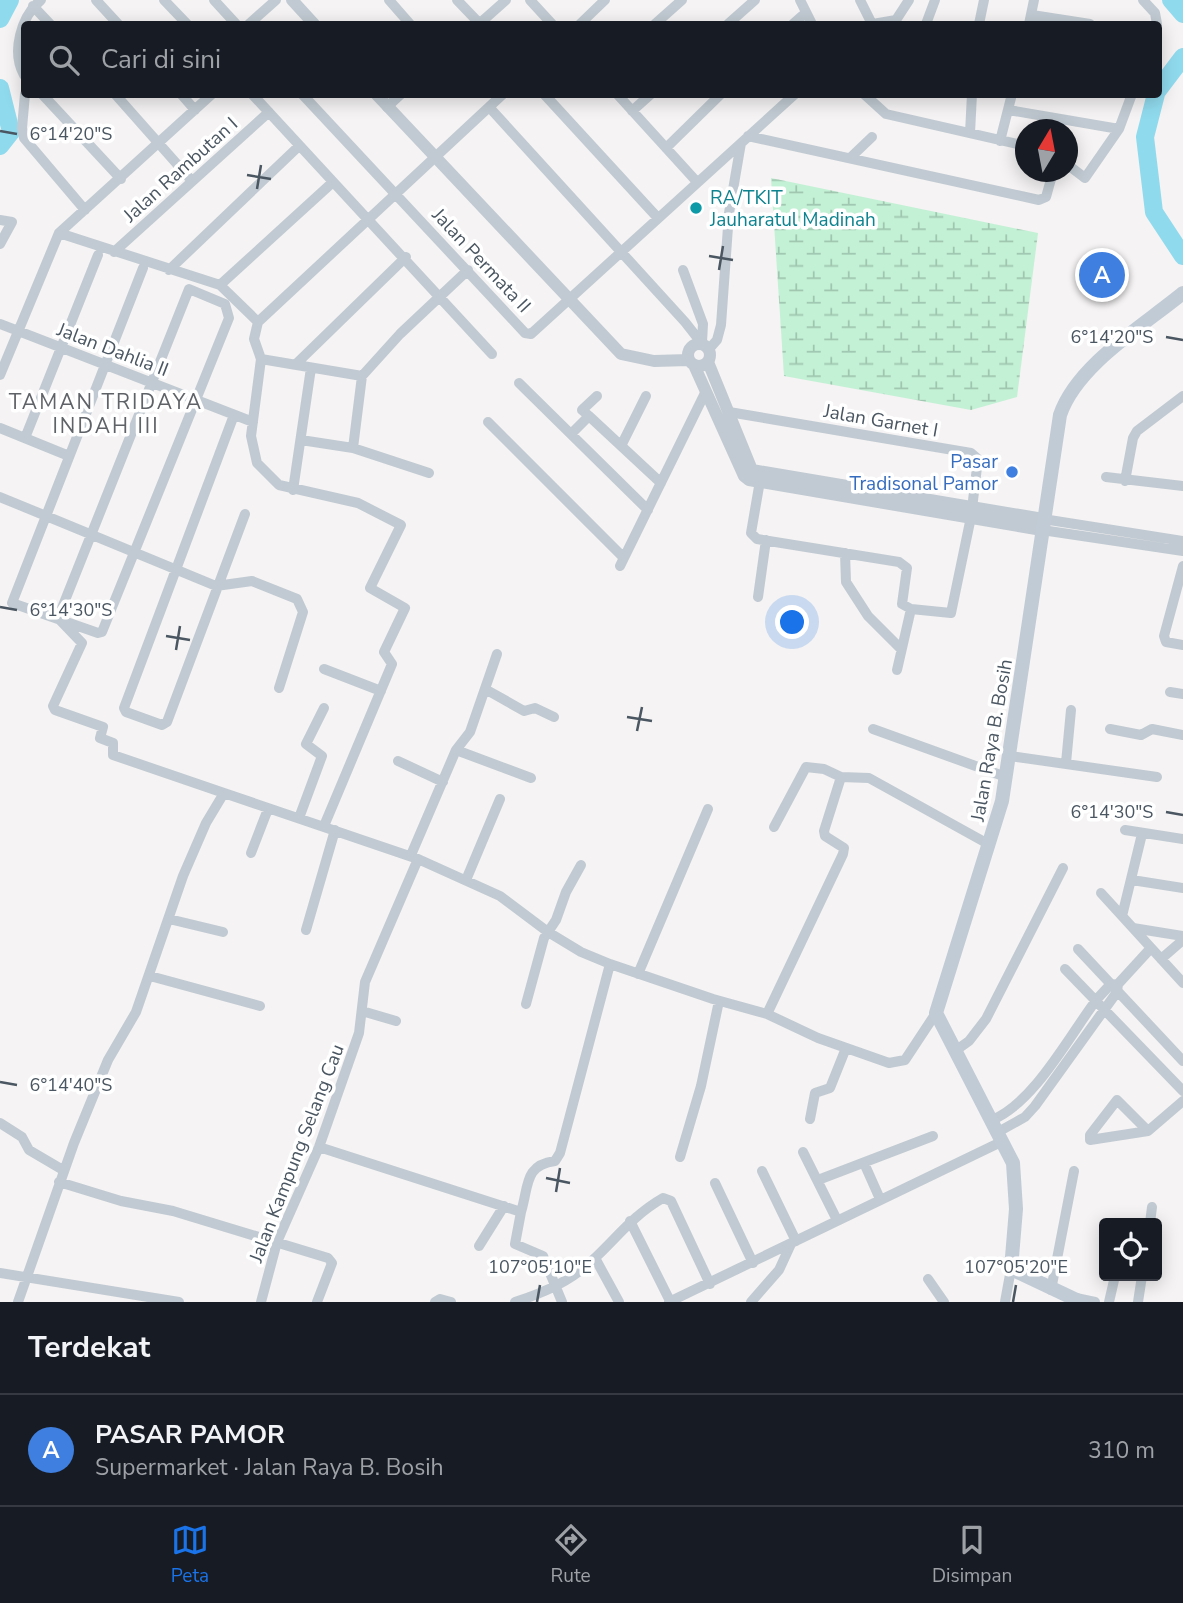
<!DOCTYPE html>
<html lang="id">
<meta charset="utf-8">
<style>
:root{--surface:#171b24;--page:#242831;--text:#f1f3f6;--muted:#9ea1a6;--line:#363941;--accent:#1a73e8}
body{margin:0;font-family:"Nunito Sans",sans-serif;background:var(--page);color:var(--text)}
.controls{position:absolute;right:21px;bottom:21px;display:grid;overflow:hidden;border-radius:7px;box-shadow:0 4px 18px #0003}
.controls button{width:63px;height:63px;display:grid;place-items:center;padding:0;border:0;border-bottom:2px solid var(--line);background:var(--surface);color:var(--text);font:35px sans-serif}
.compass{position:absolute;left:1015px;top:119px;width:63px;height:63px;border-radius:50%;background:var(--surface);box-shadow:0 4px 18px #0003;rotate:10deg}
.you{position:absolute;left:793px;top:623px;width:24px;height:24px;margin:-18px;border:5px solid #fff;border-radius:50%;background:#1a73e8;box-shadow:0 0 0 10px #1a73e833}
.badge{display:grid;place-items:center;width:46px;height:46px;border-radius:50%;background:var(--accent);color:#fff;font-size:23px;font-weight:700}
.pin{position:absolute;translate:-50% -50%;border:4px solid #fff;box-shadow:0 2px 7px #0006}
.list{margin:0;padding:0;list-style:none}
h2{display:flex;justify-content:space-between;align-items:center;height:91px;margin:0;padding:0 28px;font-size:30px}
h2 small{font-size:23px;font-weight:400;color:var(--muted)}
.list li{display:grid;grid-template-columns:46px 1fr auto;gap:21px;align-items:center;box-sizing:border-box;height:112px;padding:0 28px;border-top:2px solid var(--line)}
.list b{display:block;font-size:26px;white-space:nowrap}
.list p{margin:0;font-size:23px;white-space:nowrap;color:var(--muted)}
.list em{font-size:23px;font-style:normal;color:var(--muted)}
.icon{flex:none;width:38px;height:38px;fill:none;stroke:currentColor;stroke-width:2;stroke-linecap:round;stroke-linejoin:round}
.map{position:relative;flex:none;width:1183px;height:1302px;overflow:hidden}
.search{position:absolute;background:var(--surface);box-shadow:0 4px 18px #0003;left:21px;right:21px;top:21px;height:77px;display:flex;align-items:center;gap:18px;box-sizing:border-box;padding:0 24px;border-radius:7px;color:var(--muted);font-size:26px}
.sheet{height:203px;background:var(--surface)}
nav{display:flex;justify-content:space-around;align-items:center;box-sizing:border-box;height:98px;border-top:2px solid var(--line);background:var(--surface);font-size:19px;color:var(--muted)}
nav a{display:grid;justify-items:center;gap:4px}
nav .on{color:var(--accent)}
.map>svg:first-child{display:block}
.wetland{fill:url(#wetland-marsh)}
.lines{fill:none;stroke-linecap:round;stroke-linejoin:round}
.river{stroke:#90daee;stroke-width:18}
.minor{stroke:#c1cad2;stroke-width:10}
.tertiary{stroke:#c1cad2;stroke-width:12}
.secondary{stroke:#c1cbd6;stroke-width:14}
.ticks{fill:none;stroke:#4a5661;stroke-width:2.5}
.culture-dot{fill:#0f9aa8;stroke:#fff;stroke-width:2.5}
.shop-dot{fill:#3f7fe0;stroke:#fff;stroke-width:2.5}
.labels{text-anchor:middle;stroke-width:7;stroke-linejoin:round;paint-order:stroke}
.street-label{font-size:19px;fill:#4a5661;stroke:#fff}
.culture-label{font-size:19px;fill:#0d838f;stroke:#fff;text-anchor:start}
.shop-label{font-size:19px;fill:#366cbe;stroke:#fff;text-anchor:end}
.neighbourhood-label{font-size:21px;letter-spacing:2px;fill:#5f6368;stroke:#fff}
.ticks-label{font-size:18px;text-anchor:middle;fill:#4a5661;stroke:#fff;stroke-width:7;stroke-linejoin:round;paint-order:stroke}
</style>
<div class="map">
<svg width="1183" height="1302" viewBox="0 0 1183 1302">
<defs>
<pattern id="wetland-marsh" width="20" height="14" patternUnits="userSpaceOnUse" patternTransform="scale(1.75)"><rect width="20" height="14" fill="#c3f1d5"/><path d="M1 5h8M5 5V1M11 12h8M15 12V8" fill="none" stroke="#a0c6b0"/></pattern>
</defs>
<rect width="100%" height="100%" fill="#f5f3f3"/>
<path class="wetland" d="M771 178 1038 233 1017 397 971 410 784 376Z"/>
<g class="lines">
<path class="river" d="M1171 0 1183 14
M0 19 10 0
M0 88 11 132 0 146
M1158 90 1183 57
M1156 94 1145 137 1154 212 1183 256"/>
<path class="minor" d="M96 0 118 24
M164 0 187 24
M214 0 236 24
M389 0 410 24
M457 0 480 24
M530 0 552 24
M800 0 812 24
M860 0 872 24
M1143 0 1155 13 1157 24
M33 6 50 24
M1032 15 1090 24
M249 24 276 0
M479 24 506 0
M580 24 605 0
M655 24 682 0
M728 24 755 0
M793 24 802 16
M873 24 896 20 909 0
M926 24 935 0
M979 24 984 0
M1029 24 1034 0
M24 75C11 52 21 16 41 0
M25 94 22 128 24 138 85 210
M42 94 121 179
M115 94 192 181
M181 94 195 110
M252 94 492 354
M302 94 525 333 531 334 795 94
M544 94 657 217
M617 94 697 182
M864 94 886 114 1026 146
M387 107 401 94
M489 107 685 322 703 345
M1009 110 1119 129
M632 111 651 94
M970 133 972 94
M748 136 1039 200 1046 197 1053 172
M1000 141 1012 94
M666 148 721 94
M850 158 872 137
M1068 165 1085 178 1119 129 1132 94
M0 220 12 222 0 244
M59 233 220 285 258 322 254 339 261 359 251 436 257 463 279 485 358 503 401 525 370 588 405 608 384 652 392 664 324 826
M114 252 269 112
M143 268 12 603 98 633 102 632 229 318 225 304 189 289 58 618 82 643 53 706 55 710 103 727 100 738 113 743V755L224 793
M169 270 299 146
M683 270 703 324 702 342
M220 285 333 182
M258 322 503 94
M0 324 253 422
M709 349 717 340 721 325 729 213 741 143
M261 359 362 376 400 334 468 270
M295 365 406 257
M0 375 59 233 212 94
M519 383 648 510
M729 412 971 453 978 459 971 517 951 613 911 609 902 604 907 568 899 562 757 539 751 533 761 475
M234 415 124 708 126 712 162 725 167 722 245 514
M589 416 582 410 597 396
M488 422 624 558
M0 428 69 456
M572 433 589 416 661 483
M25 438 98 255
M301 440 353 448 429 473
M621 446 646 396
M353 448 362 376
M1106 477 1183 486
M1125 481 1133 438 1137 431 1183 396
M293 490 311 368
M0 497 216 586 252 581 297 599 303 612 279 688
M1043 519 1183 541
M1042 530 1183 551
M845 553 846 582 868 616 901 649
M620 566 706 391
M1183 566 1164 636 1166 642 1183 645
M758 597 766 540
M324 669 381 691
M897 670 911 609
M485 689 524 711 535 708 554 717
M1170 692 1183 694
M873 729 1006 777
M1110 729 1141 735 1152 729 1183 735
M456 750 470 732 497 654
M1010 756 1157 777
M398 761 443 782
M1066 763 1071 710
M841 777 869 778 990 845
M299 818 322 756 306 744 324 708
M1125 830 1183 839
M251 853 268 809
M411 855 456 750 531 778
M466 880 500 799
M1132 880 1183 888
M1101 893 1183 983
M1122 916 1142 834
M169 919 223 932
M1133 928 1183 936
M306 930 335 830
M1078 949 1183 1061
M1161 959 1183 940
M1065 969 1183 1091
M638 974 708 809
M150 976 260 1006
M526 1004 544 938 556 920 566 892 581 865
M362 1011 396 1021
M767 1014 843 854 844 848 825 836 824 831 841 777 824 769 806 767 774 827
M955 1051 969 1041 986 1019 1063 868
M810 1119 815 1093 830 1088 846 1048
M992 1120C1035 1102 1069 1036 1097 999L1110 985 1118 984
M0 1123 22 1137 29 1150 63 1170
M1148 1131 1117 1100 1090 1135V1140L1148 1131 1183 1101
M998 1132 1025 1117 1035 1106 1117 992 1118 984 1151 948
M319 1147 521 1212C529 1186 524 1165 555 1161L560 1153 610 964
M803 1152 837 1220
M680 1157 701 1086 719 1001
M864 1163 880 1199
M762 1171 796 1241
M818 1180 933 1136
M59 1182 121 1201 173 1211 328 1258 332 1263 317 1302
M715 1183 753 1263
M521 1212 515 1244 543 1256 562 1302
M630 1221 670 1301
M1150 1223 1152 1207
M479 1246 504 1206
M595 1258 619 1302
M0 1273 179 1302
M928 1279 944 1302
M1051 1290 1074 1171
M1076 1298 1095 1302
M18 1302 74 1143 108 1060 136 1012 183 876 206 823 224 793 418 859
M261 1302 277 1242 319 1147 359 1033 365 982 418 859 500 896 548 932 581 952 610 964 713 999 767 1014 818 1038 889 1063 905 1060 936 1013
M435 1302 440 1299 451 1302
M515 1302C546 1292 573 1280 596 1257 619 1235 635 1214 663 1198L671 1201 710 1284
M669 1302 1003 1141
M751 1302 779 1270 791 1244
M1005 1302 1011 1269
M1109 1302 1115 1276
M1138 1302 1142 1276"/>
<path class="tertiary" d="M292 0 314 24
M376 94 621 354 654 361 689 360
M688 355a11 11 0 1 1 22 0a11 11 0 1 1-22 0Z
M708 362 752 470 1043 519
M694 365 744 476 749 480 1042 530"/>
<path class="secondary" d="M1081 1302 1011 1269 1016 1209 1013 1163 936 1013 1002 801 1060 415C1077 365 1143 326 1183 293"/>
</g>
<path class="ticks" d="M0 131 17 134M247 175 271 179M257 189 261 165M709 256 733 260M719 270 723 246M1166 337 1183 340M0 607 17 610M166 636 190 640M176 650 180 626M627 717 652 721M637 731 642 707M1166 812 1183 815M0 1082 17 1085M546 1178 570 1183M556 1192 560 1168M537 1302 540 1285M1013 1302 1016 1285"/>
<circle class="culture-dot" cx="696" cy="208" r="7"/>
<circle class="shop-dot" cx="1012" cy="472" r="7"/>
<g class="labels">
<g class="street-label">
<text transform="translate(180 169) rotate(-42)" y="7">Jalan Rambutan I</text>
<text transform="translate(482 260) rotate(47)" y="7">Jalan Permata II</text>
<text transform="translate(113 349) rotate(21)" y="7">Jalan Dahlia II</text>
<text transform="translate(881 420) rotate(10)" y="7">Jalan Garnet I</text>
<text transform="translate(991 740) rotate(-80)" y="7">Jalan Raya B. Bosih</text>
<text transform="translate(296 1153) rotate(-69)" y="7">Jalan Kampung Selang Cau</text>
</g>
<g class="culture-label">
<text x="710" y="204">RA/TKIT<tspan x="710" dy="22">Jauharatul Madinah</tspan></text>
</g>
<g class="shop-label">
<text x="998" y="468">Pasar<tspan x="998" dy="22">Tradisonal Pamor</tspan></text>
</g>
<g class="neighbourhood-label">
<text x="106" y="409">TAMAN TRIDAYA<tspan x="106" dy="24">INDAH III</tspan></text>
</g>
</g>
<g class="ticks-label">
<text x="71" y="140">6°14'20"S</text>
<text x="1112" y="343">6°14'20"S</text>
<text x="71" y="616">6°14'30"S</text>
<text x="1112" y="818">6°14'30"S</text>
<text x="71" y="1091">6°14'40"S</text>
<text x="540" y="1273">107°05'10"E</text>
<text x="1016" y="1273">107°05'20"E</text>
</g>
</svg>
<div class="controls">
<button><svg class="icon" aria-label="locate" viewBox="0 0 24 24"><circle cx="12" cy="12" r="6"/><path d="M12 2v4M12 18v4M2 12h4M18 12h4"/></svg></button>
</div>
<svg class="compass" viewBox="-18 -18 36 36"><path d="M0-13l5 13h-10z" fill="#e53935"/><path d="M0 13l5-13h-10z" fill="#9ea1a6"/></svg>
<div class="you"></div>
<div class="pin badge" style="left:1102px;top:275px;background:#3f7fe0">A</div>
<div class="search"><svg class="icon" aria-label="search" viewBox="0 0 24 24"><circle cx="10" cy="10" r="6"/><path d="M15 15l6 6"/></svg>Cari di sini</div>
</div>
<section class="sheet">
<h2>Terdekat<small></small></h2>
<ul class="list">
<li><span class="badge" style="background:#3f7fe0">A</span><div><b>PASAR PAMOR</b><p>Supermarket · Jalan Raya B. Bosih</p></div><em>310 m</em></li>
</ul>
</section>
<nav>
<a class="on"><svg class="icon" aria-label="map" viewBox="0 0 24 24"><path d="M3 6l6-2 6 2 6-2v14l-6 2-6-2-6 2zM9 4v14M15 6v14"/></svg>Peta</a>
<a><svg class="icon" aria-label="directions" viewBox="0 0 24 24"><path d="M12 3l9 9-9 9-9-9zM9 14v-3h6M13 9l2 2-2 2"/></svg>Rute</a>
<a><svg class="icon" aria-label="saved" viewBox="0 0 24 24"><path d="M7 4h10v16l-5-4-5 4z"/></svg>Disimpan</a>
</nav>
